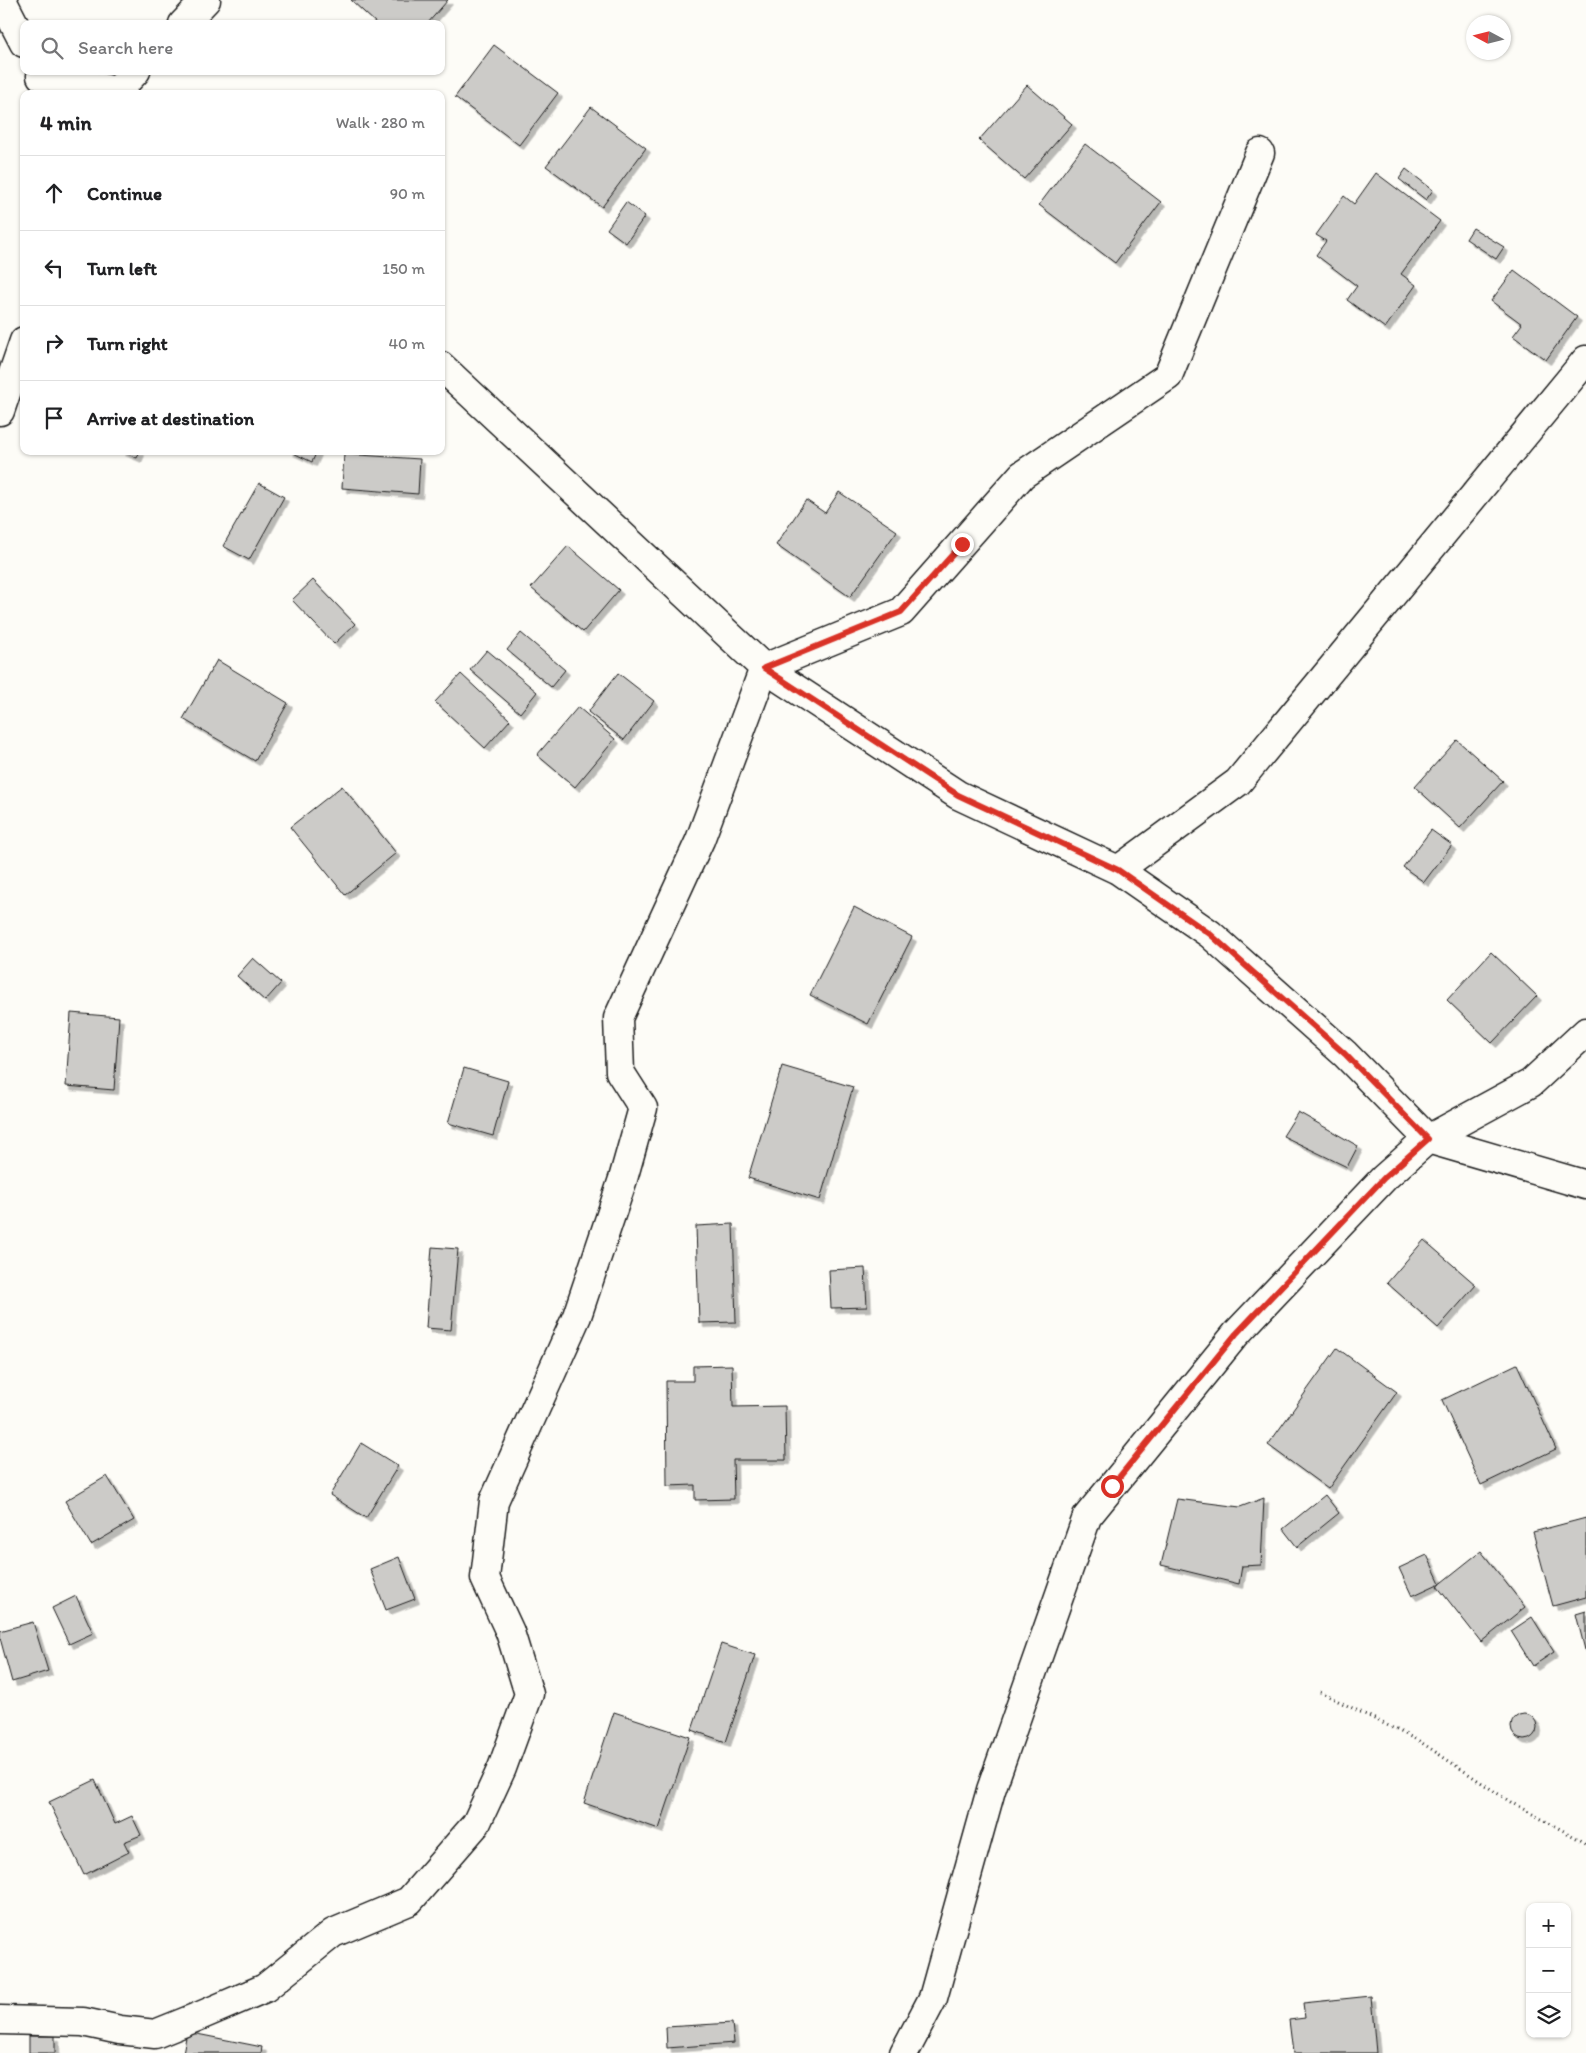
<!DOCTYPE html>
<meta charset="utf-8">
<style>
:root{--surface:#fff;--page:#f2f2f2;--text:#202124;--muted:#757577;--line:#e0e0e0}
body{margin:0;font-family:Itim,sans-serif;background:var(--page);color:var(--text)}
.controls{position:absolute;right:15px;bottom:15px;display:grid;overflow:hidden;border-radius:10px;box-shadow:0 1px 4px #0004}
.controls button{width:45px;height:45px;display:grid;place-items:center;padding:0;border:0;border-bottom:1px solid var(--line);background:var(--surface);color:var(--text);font:25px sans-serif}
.compass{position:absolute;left:1466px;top:15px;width:45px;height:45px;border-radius:50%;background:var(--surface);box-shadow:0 1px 4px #0004;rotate:277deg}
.stop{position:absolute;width:15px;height:15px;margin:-11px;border:4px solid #d93025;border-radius:50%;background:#fff}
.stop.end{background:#d93025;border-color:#fff;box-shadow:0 1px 5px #0008}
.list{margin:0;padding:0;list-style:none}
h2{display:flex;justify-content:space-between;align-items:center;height:65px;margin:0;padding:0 20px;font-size:21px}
h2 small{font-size:16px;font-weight:400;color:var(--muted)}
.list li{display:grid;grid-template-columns:32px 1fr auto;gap:15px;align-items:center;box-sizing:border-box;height:75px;padding:0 20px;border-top:1px solid var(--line)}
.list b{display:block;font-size:19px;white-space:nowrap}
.list em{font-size:16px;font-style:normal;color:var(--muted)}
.icon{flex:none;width:28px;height:28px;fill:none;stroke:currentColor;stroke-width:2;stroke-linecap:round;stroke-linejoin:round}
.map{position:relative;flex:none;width:1586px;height:2053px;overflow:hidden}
.search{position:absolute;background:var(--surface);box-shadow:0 1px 4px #0004;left:20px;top:20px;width:425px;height:55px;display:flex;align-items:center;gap:12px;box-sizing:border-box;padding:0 18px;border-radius:10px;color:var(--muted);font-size:19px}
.panel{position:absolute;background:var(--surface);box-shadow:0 1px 4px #0004;left:20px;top:90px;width:425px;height:365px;border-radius:10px}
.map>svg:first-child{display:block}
.building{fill:#cccbc8;stroke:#1c1c1c;filter:url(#shadow)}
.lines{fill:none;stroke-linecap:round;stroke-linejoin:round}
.minor-casing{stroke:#1c1c1c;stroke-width:31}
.path{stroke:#1c1c1c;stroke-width:3;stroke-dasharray:1 4;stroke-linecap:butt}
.minor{stroke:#fdfcf7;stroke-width:28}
.route{stroke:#d93025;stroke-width:6}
</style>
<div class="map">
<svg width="1586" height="2053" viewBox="0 0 1586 2053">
<defs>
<filter id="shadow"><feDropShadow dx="4.5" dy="4.5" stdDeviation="0" flood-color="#0004"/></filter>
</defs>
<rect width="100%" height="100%" fill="#fdfcf7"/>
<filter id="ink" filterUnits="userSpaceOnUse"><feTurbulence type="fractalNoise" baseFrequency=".02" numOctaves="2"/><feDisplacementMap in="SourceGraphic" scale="10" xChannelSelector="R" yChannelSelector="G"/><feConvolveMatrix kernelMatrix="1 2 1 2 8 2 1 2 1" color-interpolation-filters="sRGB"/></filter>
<g filter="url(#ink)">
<path class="building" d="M351 0H448L427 24H377Z
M494 45 558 93 519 145 455 97Z
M1027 85 1072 124 1024 179 979 140Z
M591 107 646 148 602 207 546 166Z
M1085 144 1161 202 1115 263 1039 205Z
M1406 169 1433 190 1426 200 1399 179Z
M1376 173 1440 221 1401 274 1416 285 1385 328 1347 300 1357 286 1316 255 1326 241 1316 235 1344 196 1354 204Z
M626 202 645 216 626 243 607 229Z
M1473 228 1504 247 1496 259 1466 239Z
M1514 270 1577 317 1546 360 1513 336 1522 324 1491 301Z
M121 451H140L137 458Z
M289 451H317L312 462Z
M344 454 420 459 418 494 342 488Z
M259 483 284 497 249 560 223 546Z
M839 492 897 531 850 597 776 545 806 500 825 513Z
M568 546 619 590 583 632 531 588Z
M313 580 355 624 334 644 292 600Z
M521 633 565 670 551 687 507 650Z
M487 650 537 692 520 713 470 670Z
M217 660 288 703 255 761 183 719Z
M618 673 654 701 624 740 588 712Z
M461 674 510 720 485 748 435 702Z
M578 707 615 739 575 787 537 755Z
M1457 740 1503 781 1460 828 1415 787Z
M342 786 396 853 345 895 290 827Z
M1431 830 1452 845 1424 882 1403 867Z
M854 907 912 937 868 1024 810 995Z
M1491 952 1537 996 1492 1043 1447 1000Z
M253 958 281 983 265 1001 237 976Z
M71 1013 119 1017 114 1090 66 1086Z
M782 1066 853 1087 820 1200 748 1178Z
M464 1068 508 1081 493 1136 448 1123Z
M1298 1112 1358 1146 1347 1167 1283 1136Z
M733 1224 736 1322 699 1323 696 1226Z
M1424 1240 1476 1285 1438 1328 1387 1283Z
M432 1247 458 1249 451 1330 426 1328Z
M865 1268 867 1307 831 1308 829 1270Z
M1337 1348 1397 1392 1328 1489 1268 1445Z
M1517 1364 1556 1449 1481 1485 1442 1400Z
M732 1365 733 1407 785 1406 786 1460H733L734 1499 695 1500V1485L667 1486 666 1381H693V1366Z
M361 1443 398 1466 366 1518 330 1495Z
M107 1476 134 1520 91 1545 65 1501Z
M1325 1495 1339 1513 1297 1547 1283 1529Z
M1264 1498 1261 1565 1242 1566 1239 1584 1161 1565 1177 1499 1240 1507Z
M1586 1518V1597L1553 1606 1533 1532Z
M1481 1551 1525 1607 1481 1642 1437 1586Z
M1427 1555 1440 1583 1412 1596 1399 1568Z
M399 1557 415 1599 386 1610 370 1569Z
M76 1596 93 1633 69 1644 52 1608Z
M1586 1611V1654L1576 1614Z
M1532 1617 1554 1652 1533 1666 1511 1631Z
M33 1622 48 1671 12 1682 0 1638V1631Z
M721 1644 755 1655 726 1742 692 1730Z
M614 1712 690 1737 659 1829 584 1803Z
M1511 1727a13 13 0 1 1 26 0a13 13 0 1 1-26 0Z
M95 1780 115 1824 132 1816 141 1835 124 1842 129 1852 84 1875 49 1802Z
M1371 1996 1376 2053H1293L1289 2020 1305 2018 1303 2003Z
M732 2023 734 2043 667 2048 666 2027Z
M187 2032 262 2047 261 2053H183Z
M29 2036H55V2053H29Z"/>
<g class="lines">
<g class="minor-casing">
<path id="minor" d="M2 0 24 43
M183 24 206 0
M41 76 117 91 123 94
M117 91 136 71
M441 366 764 668 958 795 1118 870 1210 934 1345 1054 1428 1139 1586 1185
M0 411 24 341
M1118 870 1238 782 1586 360
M0 2020 83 2022 120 2030 155 2034 202 2015 265 1988 333 1933 409 1901 476 1824 502 1768 529 1694 510 1632 485 1578 494 1501 577 1316 623 1179 643 1108 620 1072 618 1018 700 840 764 668 901 612 1022 475 1168 376 1260 153
M904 2053 933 1998 991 1790 1087 1517 1236 1334 1384 1178 1428 1139 1531 1083 1586 1032"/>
</g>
<path class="path" d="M1320 1692 1419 1741 1512 1803 1586 1843"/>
<use href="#minor" class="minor"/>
</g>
</g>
<g class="lines" filter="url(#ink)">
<path class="route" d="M962 544 901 612 764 668 958 795 1118 870 1210 934 1345 1054 1428 1139 1384 1178 1236 1334 1112 1486"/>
</g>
</svg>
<div class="controls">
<button>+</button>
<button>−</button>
<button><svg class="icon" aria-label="layers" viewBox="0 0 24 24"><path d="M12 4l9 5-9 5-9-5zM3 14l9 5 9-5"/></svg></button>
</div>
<svg class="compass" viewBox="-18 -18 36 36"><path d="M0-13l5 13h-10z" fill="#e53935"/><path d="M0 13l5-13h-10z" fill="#757577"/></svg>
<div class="stop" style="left:1112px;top:1486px"></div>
<div class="stop end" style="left:962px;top:544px"></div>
<div class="search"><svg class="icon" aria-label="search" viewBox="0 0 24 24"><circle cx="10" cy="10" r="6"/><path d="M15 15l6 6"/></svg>Search here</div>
<section class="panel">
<h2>4 min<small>Walk · 280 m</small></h2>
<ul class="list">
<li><svg class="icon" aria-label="ahead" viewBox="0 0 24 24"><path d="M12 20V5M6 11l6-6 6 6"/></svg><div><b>Continue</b></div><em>90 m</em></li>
<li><svg class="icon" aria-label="left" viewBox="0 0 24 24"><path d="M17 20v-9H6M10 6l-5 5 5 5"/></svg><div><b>Turn left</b></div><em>150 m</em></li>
<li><svg class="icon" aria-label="right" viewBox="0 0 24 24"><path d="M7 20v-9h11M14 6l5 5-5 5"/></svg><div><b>Turn right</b></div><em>40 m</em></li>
<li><svg class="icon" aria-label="arrive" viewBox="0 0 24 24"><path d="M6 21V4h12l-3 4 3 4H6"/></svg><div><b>Arrive at destination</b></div></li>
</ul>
</section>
</div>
